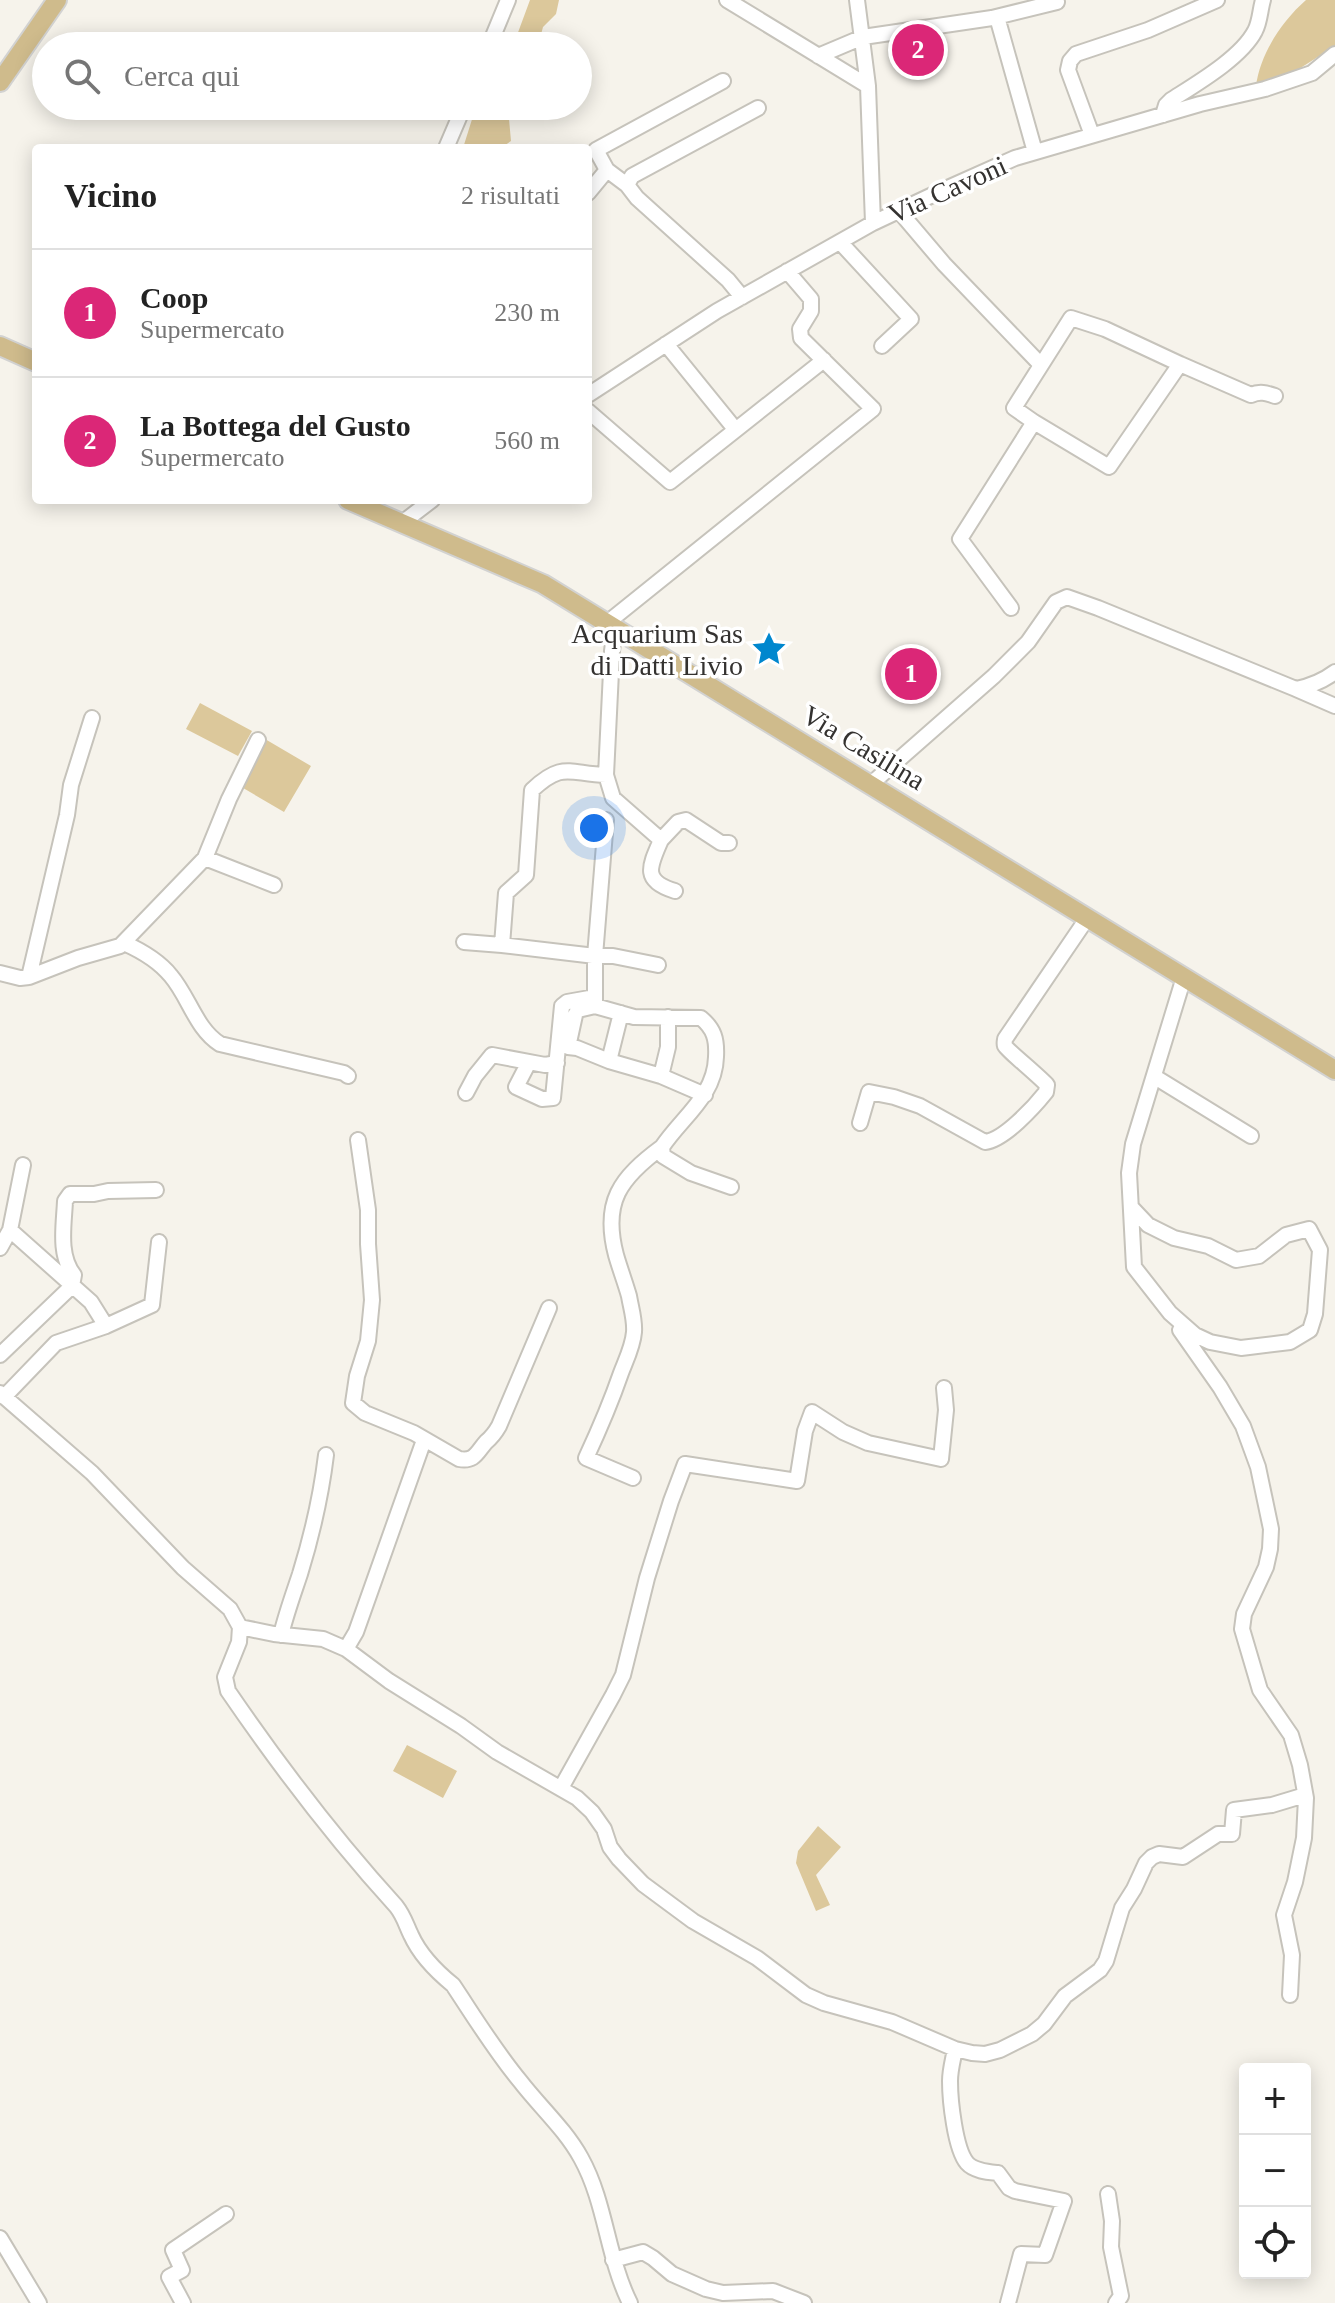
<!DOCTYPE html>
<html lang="it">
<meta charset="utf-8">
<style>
:root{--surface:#fff;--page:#f2f2f2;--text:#222;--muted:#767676;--line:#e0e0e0;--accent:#db2777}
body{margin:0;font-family:"Times New Roman",serif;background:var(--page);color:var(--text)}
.controls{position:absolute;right:24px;bottom:24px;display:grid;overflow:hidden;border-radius:8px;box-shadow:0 4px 20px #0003}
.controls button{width:72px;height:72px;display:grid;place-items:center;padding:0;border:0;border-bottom:2px solid var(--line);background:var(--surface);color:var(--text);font:40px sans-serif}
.you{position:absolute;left:594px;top:828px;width:28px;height:28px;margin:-20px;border:6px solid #fff;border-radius:50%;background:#1a73e8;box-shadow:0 0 0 12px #1a73e833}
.badge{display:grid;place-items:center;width:52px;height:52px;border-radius:50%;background:var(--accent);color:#fff;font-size:26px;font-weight:700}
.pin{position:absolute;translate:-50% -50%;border:4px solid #fff;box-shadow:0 2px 8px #0006}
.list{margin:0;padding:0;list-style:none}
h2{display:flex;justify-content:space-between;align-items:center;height:104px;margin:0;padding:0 32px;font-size:34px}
h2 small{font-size:26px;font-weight:400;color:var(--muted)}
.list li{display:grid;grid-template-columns:52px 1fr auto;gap:24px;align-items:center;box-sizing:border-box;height:128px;padding:0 32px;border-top:2px solid var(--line)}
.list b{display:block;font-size:30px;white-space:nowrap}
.list p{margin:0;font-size:26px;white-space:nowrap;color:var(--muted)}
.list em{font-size:26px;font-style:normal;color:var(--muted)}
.icon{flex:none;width:44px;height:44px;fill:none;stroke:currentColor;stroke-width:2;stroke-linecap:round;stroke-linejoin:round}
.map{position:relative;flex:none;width:1335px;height:2303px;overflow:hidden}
.search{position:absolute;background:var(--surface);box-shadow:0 4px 20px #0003;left:32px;top:32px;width:560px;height:88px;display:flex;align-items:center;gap:20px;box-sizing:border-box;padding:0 28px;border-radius:44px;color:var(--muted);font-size:30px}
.panel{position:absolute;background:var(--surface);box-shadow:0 4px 20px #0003;left:32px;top:144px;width:560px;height:360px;border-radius:8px}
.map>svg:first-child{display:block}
.green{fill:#dcc89b}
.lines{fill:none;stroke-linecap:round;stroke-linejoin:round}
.minor-casing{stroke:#c6c3bb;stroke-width:18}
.major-casing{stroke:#d2d2d1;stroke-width:22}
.minor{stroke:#fff;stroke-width:14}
.major{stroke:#cfbb8c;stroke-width:18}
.labels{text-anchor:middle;stroke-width:7;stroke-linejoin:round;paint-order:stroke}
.street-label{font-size:28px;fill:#343230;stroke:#fff}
.poi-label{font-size:28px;fill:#343230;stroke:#fff;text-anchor:end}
</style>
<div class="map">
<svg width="1335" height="2303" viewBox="0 0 1335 2303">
<rect width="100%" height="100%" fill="#f6f3eb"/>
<path class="green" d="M530 0H559L556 14 543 27 538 46H513Z
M1306 0H1335V46L1291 74 1256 86C1260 54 1282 21 1306 0Z
M483 106H515L509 119 511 141 501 148H463L474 113H480Z
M200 703 252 731 238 756 186 729Z
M265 739 311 766 284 812 238 785Z
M407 1745 457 1771 443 1798 393 1771Z
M818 1826 841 1847 816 1875 830 1905 816 1911 796 1863 798 1851Z"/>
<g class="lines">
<g class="minor-casing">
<path id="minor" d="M727 0 868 86 873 223
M857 0 868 86
M997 17 1035 152
M489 46 508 0
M818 56 863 37 992 18 1057 2 1056 0
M1163 115 1166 105 1171 100C1196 84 1241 58 1255 31 1260 22 1260 10 1263 0
M1092 135 1068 70 1070 61 1076 54 1148 30 1217 0
M446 148 464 106
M627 185 607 170 596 150 723 81
M588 193 607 170
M899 211 944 264 1041 365
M840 242 911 319 882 346
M742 297 728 280 637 198 627 185 632 176 758 108
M1071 318 1105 329 1180 364 1109 467 1034 422 1014 408Z
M666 344 735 429
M1180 364 1251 395C1260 391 1266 393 1275 396
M588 395 717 311 873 223 941 191 1015 158 1200 104 1265 89 1312 73 1335 54
M588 411 670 482 824 360
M402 523 432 500
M1011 608 960 539 1034 422
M607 623 873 409 801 338 800 329 811 311V299L787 271
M615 628 612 651 606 775C569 774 563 761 532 790L526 875 506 893 502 945 595 956V1006L634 1017 701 1018C714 1029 717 1039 716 1057 715 1096 682 1117 662 1147L663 1156 691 1173 731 1187
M1296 689 1335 706
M258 740 229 799 205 858 274 885
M606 775 613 798 661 840C649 867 642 881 675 891
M871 784 994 676 1028 642 1056 602 1067 597 1098 608 1296 689C1311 686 1323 681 1335 672
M606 820 595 956H613L658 965
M661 840 678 822 686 820 721 843H729
M464 942 502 945
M124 943C142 951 159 961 171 976 189 997 196 1029 220 1044L344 1073 348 1076
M0 973 20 978 29 977 78 958 120 946 205 858
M29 977 67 815 71 785 92 718
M595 1006 578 1010 575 1015 568 1047 577 1048 609 1061
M621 1013 609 1061 661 1076
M668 1017V1047L661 1076 705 1095
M529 1062 516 1087 542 1099 553 1098 562 1006 567 1002 595 997
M1155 1077 1251 1136
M466 1093 475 1076 492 1055 545 1065 557 1063
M860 1123 869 1092 894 1097 920 1106 985 1142C1004 1140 1034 1107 1046 1092L1047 1085C1040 1077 1006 1049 1005 1046 1004 1043 1005 1041 1005 1039L1088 917
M358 1140 368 1210V1244L372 1300 368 1341 357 1376 353 1403 365 1413 414 1433 459 1459C475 1462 477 1452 486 1442 492 1437 495 1433 499 1426L549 1308
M1131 1207 1148 1225 1174 1238 1208 1246 1236 1260 1259 1256 1286 1235 1309 1229 1320 1250 1315 1314 1310 1330 1290 1342 1241 1348 1210 1342 1195 1335 1170 1313 1134 1267 1129 1173 1133 1144 1184 977
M0 1248 10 1230
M106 1326 152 1305 159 1242
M1180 1330 1220 1387 1243 1426 1258 1467 1271 1529 1270 1549 1266 1567 1244 1614 1242 1629 1260 1690 1291 1735 1300 1765 1306 1798 1304 1838 1295 1882 1284 1915 1292 1955 1290 1995
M0 1355 72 1286 74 1275C58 1255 64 1225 65 1201L70 1194H94L108 1191 156 1190
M0 1393 92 1473 183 1568 230 1609 240 1627 239 1642 225 1677 228 1691C280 1767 335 1839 396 1906 404 1916 406 1925 411 1935 420 1955 437 1972 453 1985 475 2018 495 2051 520 2081 540 2107 565 2129 581 2158 606 2203 607 2257 630 2303
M4 1397 56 1343 106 1326 91 1302 10 1230 23 1165
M633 1478 586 1458C599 1430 611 1402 621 1373 626 1360 633 1346 634 1332 635 1320 631 1308 629 1296 625 1282 620 1269 616 1255 602 1202 620 1178 662 1147
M240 1627 274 1634 323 1639 346 1649 389 1681 461 1726 497 1752 577 1798 592 1812 604 1829 610 1847 619 1859 643 1884 693 1921 757 1958 806 1995 824 2003 892 2022 955 2049 972 2053 985 2054 1000 2050 1032 2034 1044 2024 1065 1996 1100 1970 1106 1961 1122 1908 1134 1889 1146 1863 1152 1857 1159 1854 1183 1857 1218 1834H1232L1234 1810 1272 1805 1305 1795
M281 1635C286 1614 293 1595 300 1574 312 1535 321 1496 326 1455
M346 1649 356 1632 424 1440
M561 1788 613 1695 623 1675 647 1578 671 1501 685 1464 797 1481 805 1431 812 1412 843 1432 868 1443 941 1459 946 1410 944 1388
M955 2049C953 2060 950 2070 950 2081 950 2100 955 2149 967 2163 974 2171 988 2172 998 2173L1009 2188 1015 2191 1064 2201 1045 2255 1021 2254 1008 2303
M1108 2194 1112 2221 1111 2247 1121 2296 1116 2303
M0 2238 39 2303
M613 2260 643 2252 653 2258 672 2274 706 2289 723 2293 773 2291 804 2303
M183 2303 169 2277 182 2270 173 2250 226 2214"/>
</g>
<g class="major-casing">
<path id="major" d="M0 82 57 0
M0 346 36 362
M348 500 543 584 1335 1070"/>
</g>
<use href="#minor" class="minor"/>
<use href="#major" class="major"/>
</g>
<defs>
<g id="sight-bare" transform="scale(2.76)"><path d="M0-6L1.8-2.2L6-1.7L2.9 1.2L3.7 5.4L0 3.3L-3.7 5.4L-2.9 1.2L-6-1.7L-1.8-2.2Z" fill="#0087ce" stroke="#fff" stroke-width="2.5" paint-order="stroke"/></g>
</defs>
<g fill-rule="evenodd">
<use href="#sight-bare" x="769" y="649"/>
</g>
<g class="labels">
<g class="street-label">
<text transform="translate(947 189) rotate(-24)" y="10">Via Cavoni</text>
<text transform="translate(864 747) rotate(31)" y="10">Via Casilina</text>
</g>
<g class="poi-label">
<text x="743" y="643">Acquarium Sas<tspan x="743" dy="32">di Datti Livio</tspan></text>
</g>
</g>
</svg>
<div class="controls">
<button>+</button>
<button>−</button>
<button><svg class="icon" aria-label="locate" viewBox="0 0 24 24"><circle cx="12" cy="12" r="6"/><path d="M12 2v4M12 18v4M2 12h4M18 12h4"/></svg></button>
</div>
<div class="you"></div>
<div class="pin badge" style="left:911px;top:674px">1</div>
<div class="pin badge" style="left:918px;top:50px">2</div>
<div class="search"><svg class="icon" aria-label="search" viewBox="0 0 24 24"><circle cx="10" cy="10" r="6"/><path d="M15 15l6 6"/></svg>Cerca qui</div>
<section class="panel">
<h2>Vicino<small>2 risultati</small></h2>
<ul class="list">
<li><span class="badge">1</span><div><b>Coop</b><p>Supermercato</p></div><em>230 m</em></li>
<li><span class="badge">2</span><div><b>La Bottega del Gusto</b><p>Supermercato</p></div><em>560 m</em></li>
</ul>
</section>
</div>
